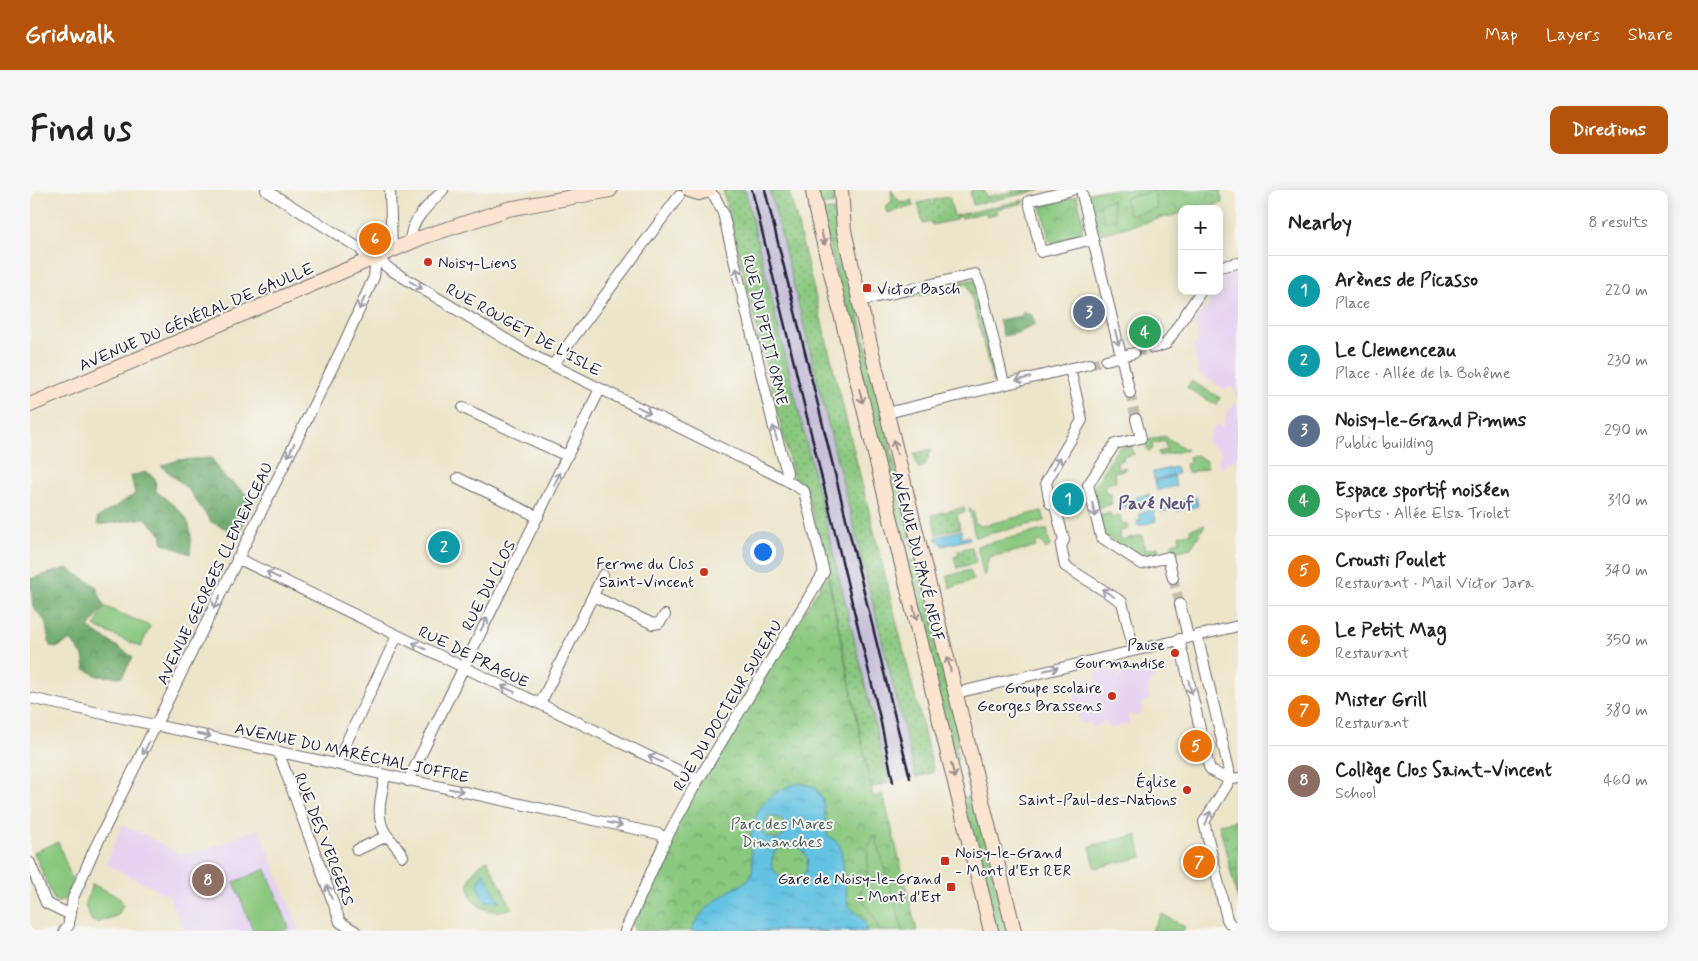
<!DOCTYPE html>
<meta charset="utf-8">
<style>
:root{--surface:#fff;--page:#f6f6f6;--text:#222;--muted:#767676;--line:#e0e0e0;--accent:#b45309}
body{margin:0;font-family:Mynerve,sans-serif;background:var(--page);color:var(--text)}
.controls{position:absolute;right:15px;top:15px;display:grid;overflow:hidden;border-radius:10px;box-shadow:0 2px 12px #0003}
.controls button{width:45px;height:45px;display:grid;place-items:center;padding:0;border:0;border-bottom:1px solid var(--line);background:var(--surface);color:var(--text);font:25px sans-serif}
.you{position:absolute;left:732px;top:361px;width:18px;height:18px;margin:-12px;border:4px solid #fff;border-radius:50%;background:#1a73e8;box-shadow:0 0 0 8px #1a73e833}
.badge{display:grid;place-items:center;width:32px;height:32px;border-radius:50%;background:var(--accent);color:#fff;font-size:16px;font-weight:700}
.pin{position:absolute;translate:-50% -50%;border:2px solid #fff;box-shadow:0 1px 5px #0006}
.list{margin:0;padding:0;list-style:none}
h2{display:flex;justify-content:space-between;align-items:center;height:65px;margin:0;padding:0 20px;font-size:21px}
h2 small{font-size:16px;font-weight:400;color:var(--muted)}
.list li{display:grid;grid-template-columns:32px 1fr auto;gap:15px;align-items:center;box-sizing:border-box;height:70px;padding:0 20px;border-top:1px solid var(--line)}
.list b{display:block;font-size:19px;white-space:nowrap}
.list p{margin:0;font-size:16px;white-space:nowrap;color:var(--muted)}
.list em{font-size:16px;font-style:normal;color:var(--muted)}
.map{position:relative;flex:none;width:1208px;height:741px;overflow:hidden;border-radius:10px}
header{display:flex;align-items:center;gap:30px;box-sizing:border-box;height:70px;padding:0 25px;background:var(--accent);color:#fff}
header strong{font-size:24px}
nav{display:flex;gap:28px;margin-inline-start:auto;font-size:18px}
.intro{display:flex;align-items:center;justify-content:space-between;box-sizing:border-box;height:120px;padding:0 30px}
h1{margin:0;font-size:35px}
.button{padding:12px 22px;border-radius:10px;background:var(--accent);color:#fff;font-size:18px;font-weight:700}
main{display:flex;gap:30px;padding:0 30px}
aside{flex:1;background:var(--surface);border-radius:10px;box-shadow:0 2px 12px #0003}
.map>svg:first-child{display:block}
.built{fill:#e5d3f1}
.railway{fill:#c7c0d9}
.grass{fill:url(#grass-dots);stroke:#56755d}
.forest{fill:url(#forest-crowns);stroke:#486754}
.park{fill:url(#park-crowns);stroke:#56755d}
.garden{fill:#8ac87f;stroke:#56755d}
.water{fill:url(#water-ripples);stroke:#43728e;fill-rule:evenodd}
.lines{fill:none;stroke-linecap:round;stroke-linejoin:round}
.street-tunnel{stroke:#c4bead;stroke-width:10;stroke-dasharray:10 5;stroke-linecap:butt}
.street-casing{stroke:#69666d;stroke-width:12}
.secondary-casing{stroke:#69666d;stroke-width:16}
.street{stroke:#fff;stroke-width:10}
.secondary{stroke:#fce5d0;stroke-width:14}
.rail{stroke:#22223b;stroke-width:2.5}
.oneway{stroke:#9a8d8d}
.oneway2{stroke:#9c9ca7}
.poi-dot{fill:#c8321e;stroke:#f6f6f2;stroke-width:2}
.labels{text-anchor:middle;stroke-width:4;stroke-linejoin:round;paint-order:stroke}
.poi-label{font-size:16px;fill:#22223b;stroke:#f6f6f2;text-anchor:end}
.street-label{font-size:16px;fill:#22223b;stroke:#f6f6f2}
.park-label{font-size:16px;fill:#465c53;stroke:#f6f6f2}
.neighbourhood-label{font-size:18px;font-weight:bold;fill:#5d547b;stroke:#f6f6f2}
</style>
<header>
<strong>Gridwalk</strong>
<nav><a>Map</a><a>Layers</a><a>Share</a></nav>
</header>
<div class="intro"><h1>Find us</h1><a class="button">Directions</a></div>
<main>
<div class="map">
<svg width="1208" height="741" viewBox="0 0 1208 741">
<defs>
<pattern id="grass-dots" width="8" height="8" patternUnits="userSpaceOnUse" patternTransform="scale(1.25)"><rect width="8" height="8" fill="#8ac87f"/><path d="M2 2h.1M6 6h.1" fill="none" stroke="#70a269" stroke-width="1.8" stroke-linecap="round"/></pattern>
<pattern id="forest-crowns" width="20" height="18" patternUnits="userSpaceOnUse" patternTransform="scale(1.25)"><rect width="20" height="18" fill="#6fac6e"/><path d="M2 6a3 3 0 1 1 6 0M12 15a3 3 0 1 1 6 0" fill="none" stroke="#5b8c5c"/></pattern>
<pattern id="park-crowns" width="20" height="18" patternUnits="userSpaceOnUse" patternTransform="scale(1.25)"><rect width="20" height="18" fill="#8ac87f"/><path d="M2 6a3 3 0 1 1 6 0M12 15a3 3 0 1 1 6 0" fill="none" stroke="#70a269"/></pattern>
<pattern id="water-ripples" width="26" height="14" patternUnits="userSpaceOnUse" patternTransform="scale(1.25)"><rect width="26" height="14" fill="#64c2e2"/><path d="M2 4q2-2 4 0t4 0M15 11q2-2 4 0t4 0" fill="none" stroke="#56a6c3"/></pattern>
</defs>
<rect width="100%" height="100%" fill="#f6f6f2"/>
<filter id="ink" filterUnits="userSpaceOnUse"><feTurbulence type="fractalNoise" baseFrequency=".02" numOctaves="2"/><feDisplacementMap in="SourceGraphic" scale="10" xChannelSelector="R" yChannelSelector="G"/><feConvolveMatrix kernelMatrix="1 2 1 2 8 2 1 2 1" color-interpolation-filters="sRGB"/></filter>
<filter id="wash" filterUnits="userSpaceOnUse"><feTurbulence type="fractalNoise" baseFrequency=".0096" numOctaves="4" result="noise"/><feDisplacementMap in="SourceGraphic" scale="20" xChannelSelector="R" yChannelSelector="G"/><feGaussianBlur stdDeviation="1.12" result="paint"/><feColorMatrix in="noise" values="0 0 0 0 0 0 0 0 0 0 0 0 0 0 0 0 0 1.4 0 .05"/><feComposite in="paint" operator="in"/></filter>
<g filter="url(#wash)">
<rect width="100%" height="100%" fill="#ede5c9"/>
<path class="built" d="M1208 79V207L1204 205 1207 200 1199 196 1196 200 1169 183 1162 155 1169 153 1166 131 1174 119 1179 117 1180 109 1185 101H1189V94L1197 82Z
M1208 212V269L1198 272 1196 276 1192 278 1187 272 1192 267 1190 261 1176 252 1186 234 1192 238 1197 222Z
M1102 477 1103 482 1107 483V488L1110 487 1109 481 1123 477 1126 489 1120 490 1121 494 1117 496 1121 511 1111 513 1112 520 1109 525 1103 527 1102 524H1098L1099 534 1079 539 1076 530 1072 531V534L1062 537 1060 532 1051 534 1047 521 1042 522 1040 512 1045 510 1042 497 1052 495 1051 490 1061 487 1063 493H1067L1065 483 1086 478 1088 487 1093 486 1092 480Z
M92 635 118 646 149 665 179 658 229 638 270 741H154L139 706 76 674Z"/>
<path class="railway" d="M715 0H740L886 587 859 593Z"/>
<path class="grass" d="M693 0H715L859 593 841 598 798 384 775 295 764 290Z
M740 0H759L904 582 886 587Z
M786 0H804V14L790 16Z
M861 0 869 11 875 13 882 10 884 16 857 23 855 17 862 11Z
M942 0H954L956 7 992 0H1010L943 15 940 2Z
M919 7 924 26 993 10 994 13 967 19 968 23 957 26 956 22 932 28 928 26 925 30 902 35 901 32 893 34 888 13 901 10 902 15 904 14 903 10Z
M804 20 886 363 883 364 879 347 870 349 791 21Z
M944 89 949 98 944 99 963 181 969 180 966 192H963L938 94 875 109 870 106Z
M1161 191 1190 208 1186 215 1157 198Z
M901 259 895 276 888 278 884 264Z
M934 317 935 322 927 324 930 338 906 344 902 325Z
M875 353 879 371 888 369 933 554 925 556 928 570 925 571 872 354Z
M942 357 946 373 927 378 924 367 929 365 928 360Z
M945 606 977 741H966L933 607Z"/>
<path class="forest" d="M993 121 1002 125 1005 134 991 142 973 146 969 130 992 126Z
M182 268 193 286 224 310 209 344 181 332 158 299 131 276 148 270Z
M116 282 125 288 126 301C152 323 165 326 160 364L133 353 131 344 115 328 68 335 67 328 105 304 101 286Z
M37 378 66 396 74 416 59 438 103 467 92 487 68 486 55 479 53 466 41 450 26 458 20 456 15 431 3 417 0 389Z"/>
<path class="park" d="M1074 0H1193L1190 2 1193 13 1168 19H1152V23L1065 45 1055 4Z
M1047 6 1054 35 1051 36 1054 47 1020 54 1011 16Z
M798 388 842 602 844 607 853 604 887 741H605L600 729 636 649 794 390Z
M1208 630V711L1189 634Z"/>
<path class="garden" d="M1124 1 1128 19 1099 25 1095 8Z
M1082 10 1086 29 1074 32 1069 13Z
M1134 246 1157 260 1129 266 1128 262 1137 260 1135 251 1122 254 1123 259 1118 261 1115 251Z
M1101 255 1104 264 1093 267V270L1087 272 1088 279 1095 277V280L1084 282 1086 292 1074 295 1076 303 1079 302 1082 314 1068 318 1063 299 1088 258Z
M1166 265 1176 271 1177 278 1158 283 1156 274 1161 273 1159 267Z
M939 318 944 323 945 333 951 336 1012 321 1015 331 945 347Z
M1080 323 1081 328 1090 326 1092 334 1097 333 1098 339 1089 341 1091 350 1112 345 1115 360 1128 357 1130 367 1114 370 1074 345 1069 326Z
M1175 335 1161 358 1144 362 1142 353 1150 351 1149 345 1161 343 1160 339Z
M1017 339 1020 356 1016 359 1011 351 1005 353 1006 357 959 367 954 386 947 356Z
M940 380 943 390 920 398 917 386Z
M74 416 120 436 111 457 65 437Z
M845 645 873 741H850L844 727 832 709 831 701 837 686 838 657Z
M1107 645 1112 667 1065 678 1060 656Z
M28 652 43 692 34 710 29 712 24 710 4 662Z
M457 670 482 718C444 733 421 691 457 670Z
M236 679 259 738 252 741H223L204 692Z
M62 694 89 707 93 715 88 725 67 733 62 731 55 716Z
M1132 724 1155 737 1153 741H1121Z"/>
<path class="water" d="M1146 277 1148 284 1124 290 1123 282Z
M1144 286 1146 296 1127 301 1125 291Z
M1119 304 1121 310 1091 318 1090 312Z
M1166 307 1168 316 1147 321 1146 318 1131 322 1130 315Z
M1123 318 1126 331 1108 336 1107 331 1111 330 1109 324Z
M931 340 932 348 939 346 940 349 913 356 909 350 906 351V347Z
M770 593 785 597 793 610 797 645 808 653 811 659 818 715 835 731 836 741H661C667 724 686 710 701 700 707 696 715 694 720 687 725 679 722 670 721 661 719 625 734 601 770 593ZM741 626 752 629 756 640 755 644 748 650 736 647 732 641 736 629ZM757 655 771 658 778 668 776 682 764 690C746 688 735 677 746 660Z
M453 682 470 712 457 711 451 705 448 695Z"/>
</g>
<g filter="url(#ink)">
<g class="lines">
<path class="street-tunnel" d="M1104 163 1123 158
M1059 174 1076 170
M1100 203 1106 229
M1143 388 1150 414"/>
<g class="street-casing">
<path id="street" d="M236 0 329 58 336 66 346 68 361 80 502 165 756 290 774 301 794 382 663 599 636 649 595 741
M360 0 362 61
M1042 0 999 11 1011 62 1063 49
M1051 0 1100 203
M678 1 685 7 693 23 745 242 757 282 756 290
M380 53C380 30 398 16 413 0
M1189 77 1208 73
M830 111 945 84 951 97 974 194
M1123 158 1136 154 1171 101
M1076 170 1104 163
M523 175 649 6
M1040 178 1052 230 1016 292 1020 313 1025 316 1034 350 1031 356 1035 376 1092 412 1104 460
M433 218 537 266
M857 223 1059 174
M1106 229 1111 248 1085 254 1058 295 1071 347 1112 374 1138 367 1143 388
M428 288 508 327
M207 368 668 590
M563 406 623 434 629 433 635 425
M1150 414 1158 447
M1167 445 1199 580 1200 590
M1149 449 1179 577 1182 581 1200 590
M926 503 1208 436
M0 508 629 644 636 649
M510 514 573 385
M248 561 308 726 310 732 325 741
M306 574 367 446
M355 585C352 605 344 626 356 644 362 652 368 657 373 666
M1208 588 1200 590 1174 632 1197 729 1200 734 1208 737
M378 591 570 199
M327 660 357 646
M0 673 16 713 39 724V735L34 741
M40 729 43 708 64 660 312 158 344 87 346 68"/>
</g>
<g class="secondary-casing">
<path id="secondary" d="M659 0 669 3 679 0
M783 0 786 21 961 741
M811 0 814 40 831 118 984 741
M0 215 393 47 478 19 580 0"/>
</g>
<use href="#street" class="street"/>
<use href="#secondary" class="secondary"/>
<path class="rail" d="M722 0 850 528 863 592
M735 0 880 588"/>
</g>
<defs><path id="oneway-shaft" d="M-6 0H5M1.5-3L5.5 0L1.5 3" fill="none" stroke-width="1.6" stroke-linecap="round" stroke-linejoin="round" transform="scale(1.25)"/></defs>
<g class="oneway">
<use href="#oneway-shaft" transform="translate(793 48) rotate(76)"/>
<use href="#oneway-shaft" transform="translate(831 206) rotate(76)"/>
<use href="#oneway-shaft" transform="translate(865 257) rotate(-104)"/>
<use href="#oneway-shaft" transform="translate(885 423) rotate(76)"/>
<use href="#oneway-shaft" transform="translate(919 474) rotate(-104)"/>
<use href="#oneway-shaft" transform="translate(923 581) rotate(76)"/>
</g>
<g class="oneway2">
<use href="#oneway-shaft" transform="translate(708 85) rotate(-103)"/>
<use href="#oneway-shaft" transform="translate(386 95) rotate(31)"/>
<use href="#oneway-shaft" transform="translate(332 113) rotate(115)"/>
<use href="#oneway-shaft" transform="translate(1087 148) rotate(76)"/>
<use href="#oneway-shaft" transform="translate(993 189) rotate(167)"/>
<use href="#oneway-shaft" transform="translate(614 220) rotate(26)"/>
<use href="#oneway-shaft" transform="translate(745 243) rotate(-106)"/>
<use href="#oneway-shaft" transform="translate(261 260) rotate(117)"/>
<use href="#oneway-shaft" transform="translate(1027 273) rotate(-60)"/>
<use href="#oneway-shaft" transform="translate(527 289) rotate(-65)"/>
<use href="#oneway-shaft" transform="translate(1064 320) rotate(77)"/>
<use href="#oneway-shaft" transform="translate(243 385) rotate(-154)"/>
<use href="#oneway-shaft" transform="translate(1078 403) rotate(-148)"/>
<use href="#oneway-shaft" transform="translate(187 412) rotate(116)"/>
<use href="#oneway-shaft" transform="translate(454 434) rotate(-63)"/>
<use href="#oneway-shaft" transform="translate(389 456) rotate(-154)"/>
<use href="#oneway-shaft" transform="translate(1021 479) rotate(-13)"/>
<use href="#oneway-shaft" transform="translate(1160 497) rotate(77)"/>
<use href="#oneway-shaft" transform="translate(478 499) rotate(-155)"/>
<use href="#oneway-shaft" transform="translate(174 545) rotate(12)"/>
<use href="#oneway-shaft" transform="translate(116 558) rotate(117)"/>
<use href="#oneway-shaft" transform="translate(625 569) rotate(-155)"/>
<use href="#oneway-shaft" transform="translate(426 600) rotate(12)"/>
<use href="#oneway-shaft" transform="translate(1178 628) rotate(-69)"/>
<use href="#oneway-shaft" transform="translate(585 634) rotate(12)"/>
<use href="#oneway-shaft" transform="translate(299 702) rotate(-111)"/>
</g>
</g>
<g class="poi-dot">
<circle cx="398" cy="72" r="5"/>
<rect x="832" y="93" width="10" height="10" rx="2.5"/>
<circle cx="674" cy="382" r="5"/>
<circle cx="1145" cy="463" r="5"/>
<circle cx="1082" cy="506" r="5"/>
<circle cx="1157" cy="600" r="5"/>
<rect x="910" y="666" width="10" height="10" rx="2.5"/>
<rect x="916" y="692" width="10" height="10" rx="2.5"/>
</g>
<g class="labels">
<g class="poi-label">
<text x="408" y="78" text-anchor="start">Noisy-Liens</text>
<text x="847" y="104" text-anchor="start">Victor Basch</text>
<text x="664" y="379">Ferme du Clos<tspan x="664" dy="18">Saint-Vincent</tspan></text>
<text x="1135" y="460">Pause<tspan x="1135" dy="18">Gourmandise</tspan></text>
<text x="1072" y="503">Groupe scolaire<tspan x="1072" dy="18">Georges Brassens</tspan></text>
<text x="1147" y="597">Église<tspan x="1147" dy="18">Saint-Paul-des-Nations</tspan></text>
<text x="925" y="668" text-anchor="start">Noisy-le-Grand<tspan x="925" dy="18">- Mont d'Est RER</tspan></text>
<text x="911" y="694">Gare de Noisy-le-Grand<tspan x="911" dy="18">- Mont d'Est</tspan></text>
</g>
<g class="street-label">
<text transform="translate(166 126) rotate(-23)" y="6">AVENUE DU GÉNÉRAL DE GAULLE</text>
<text transform="translate(494 139) rotate(29)" y="6">RUE ROUGET DE L'ISLE</text>
<text transform="translate(736 140) rotate(77)" y="6">RUE DU PETIT ORME</text>
<text transform="translate(889 366) rotate(76)" y="6">AVENUE DU PAVÉ NEUF</text>
<text transform="translate(184 383) rotate(-64)" y="6">AVENUE GEORGES CLEMENCEAU</text>
<text transform="translate(458 395) rotate(-63)" y="6">RUE DU CLOS</text>
<text transform="translate(444 466) rotate(26)" y="6">RUE DE PRAGUE</text>
<text transform="translate(697 515) rotate(-59)" y="6">RUE DU DOCTEUR SUREAU</text>
<text transform="translate(322 562) rotate(12)" y="6">AVENUE DU MARÉCHAL JOFFRE</text>
<text transform="translate(295 649) rotate(69)" y="6">RUE DES VERGERS</text>
</g>
<g class="park-label">
<text x="752" y="639">Parc des Mares<tspan x="752" dy="18">Dimanches</tspan></text>
</g>
<g class="neighbourhood-label">
<text x="1126" y="319">Pavé Neuf</text>
</g>
</g>
</svg>
<div class="controls">
<button>+</button>
<button>−</button>
</div>
<div class="you"></div>
<div class="pin badge" style="left:1038px;top:309px;background:#0f9aa8">1</div>
<div class="pin badge" style="left:414px;top:357px;background:#0f9aa8">2</div>
<div class="pin badge" style="left:1059px;top:122px;background:#5c6f8a">3</div>
<div class="pin badge" style="left:1115px;top:142px;background:#2e9e5b">4</div>
<div class="pin badge" style="left:1166px;top:556px;background:#e8710a">5</div>
<div class="pin badge" style="left:345px;top:49px;background:#e8710a">6</div>
<div class="pin badge" style="left:1169px;top:672px;background:#e8710a">7</div>
<div class="pin badge" style="left:178px;top:690px;background:#8d6e63">8</div>
</div>
<aside>
<h2>Nearby<small>8 results</small></h2>
<ul class="list">
<li><span class="badge" style="background:#0f9aa8">1</span><div><b>Arènes de Picasso</b><p>Place</p></div><em>220 m</em></li>
<li><span class="badge" style="background:#0f9aa8">2</span><div><b>Le Clemenceau</b><p>Place · Allée de la Bohême</p></div><em>230 m</em></li>
<li><span class="badge" style="background:#5c6f8a">3</span><div><b>Noisy-le-Grand Pimms</b><p>Public building</p></div><em>290 m</em></li>
<li><span class="badge" style="background:#2e9e5b">4</span><div><b>Espace sportif noiséen</b><p>Sports · Allée Elsa Triolet</p></div><em>310 m</em></li>
<li><span class="badge" style="background:#e8710a">5</span><div><b>Crousti Poulet</b><p>Restaurant · Mail Victor Jara</p></div><em>340 m</em></li>
<li><span class="badge" style="background:#e8710a">6</span><div><b>Le Petit Mag</b><p>Restaurant</p></div><em>350 m</em></li>
<li><span class="badge" style="background:#e8710a">7</span><div><b>Mister Grill</b><p>Restaurant</p></div><em>380 m</em></li>
<li><span class="badge" style="background:#8d6e63">8</span><div><b>Collège Clos Saint-Vincent</b><p>School</p></div><em>460 m</em></li>
</ul>
</aside>
</main>
